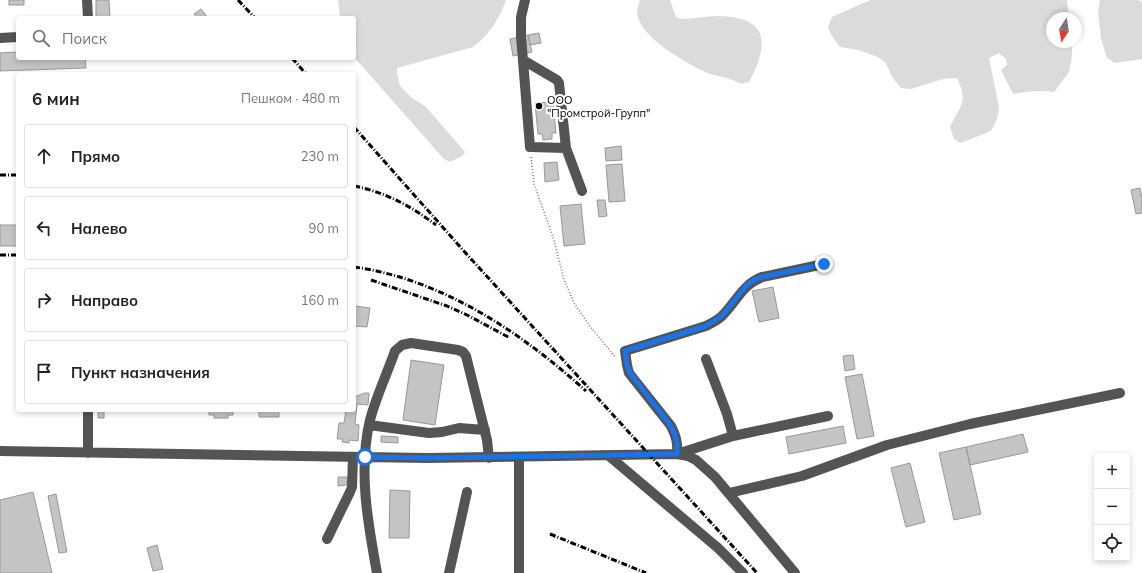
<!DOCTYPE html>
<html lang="ru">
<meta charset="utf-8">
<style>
:root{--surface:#fff;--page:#f6f6f6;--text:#222;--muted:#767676;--line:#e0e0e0}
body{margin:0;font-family:Mulish,sans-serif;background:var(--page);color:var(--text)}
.controls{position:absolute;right:12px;bottom:12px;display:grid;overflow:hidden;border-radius:4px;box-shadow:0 2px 6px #0003}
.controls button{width:36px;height:36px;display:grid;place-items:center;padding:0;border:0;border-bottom:1px solid var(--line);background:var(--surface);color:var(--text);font:20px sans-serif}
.compass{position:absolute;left:1046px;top:12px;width:36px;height:36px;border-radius:50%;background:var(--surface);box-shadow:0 2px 6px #0003;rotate:192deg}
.stop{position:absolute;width:12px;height:12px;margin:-9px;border:3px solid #1a73e8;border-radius:50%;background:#fff}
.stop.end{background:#1a73e8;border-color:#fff;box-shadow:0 1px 4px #0008}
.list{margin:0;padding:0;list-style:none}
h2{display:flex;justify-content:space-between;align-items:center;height:52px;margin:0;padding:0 16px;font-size:17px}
h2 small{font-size:13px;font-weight:400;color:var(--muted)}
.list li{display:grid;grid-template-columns:26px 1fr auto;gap:12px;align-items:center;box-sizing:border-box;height:64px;margin:0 8px 8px;padding:0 8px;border:1px solid var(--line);border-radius:4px}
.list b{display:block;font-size:15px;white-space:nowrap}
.list em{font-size:13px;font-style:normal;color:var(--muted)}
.icon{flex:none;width:22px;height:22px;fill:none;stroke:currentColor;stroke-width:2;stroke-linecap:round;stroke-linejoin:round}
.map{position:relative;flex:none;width:1142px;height:573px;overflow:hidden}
.search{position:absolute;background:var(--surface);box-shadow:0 2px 6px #0003;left:16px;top:16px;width:340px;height:44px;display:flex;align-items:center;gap:10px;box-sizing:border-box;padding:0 14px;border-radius:4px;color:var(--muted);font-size:15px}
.panel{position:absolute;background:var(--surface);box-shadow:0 2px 6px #0003;left:16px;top:72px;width:340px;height:340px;border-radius:4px}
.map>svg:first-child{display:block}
.green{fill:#dbdbdb}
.building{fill:#c4c4c4;stroke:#989898}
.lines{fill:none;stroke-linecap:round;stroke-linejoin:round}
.path{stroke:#767676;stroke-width:1.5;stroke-dasharray:1 2;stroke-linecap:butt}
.minor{stroke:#545454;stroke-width:10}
.rail{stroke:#000;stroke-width:3;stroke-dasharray:6 2 1 2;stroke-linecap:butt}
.route{stroke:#1a73e8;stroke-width:5}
.poi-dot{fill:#000;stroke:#fff;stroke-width:1.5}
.labels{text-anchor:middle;stroke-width:4;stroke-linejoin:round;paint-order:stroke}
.poi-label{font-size:11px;fill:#000;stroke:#fff;text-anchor:start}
</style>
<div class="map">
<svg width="1142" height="573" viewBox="0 0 1142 573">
<rect width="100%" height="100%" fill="#fff"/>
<path class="green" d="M338 0H506C499 19 489 35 473 47L397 68V73L400 86 412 98 426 107 465 152 462 156 450 162 444 159 354 57 356 49 354 45V18H340Z
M640 0H670L676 17 681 19C693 19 706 16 718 16 770 17 769 44 749 82L741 84C730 77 717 77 705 72 685 62 646 41 638 18 636 12 638 6 640 0Z
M870 0H1067L1069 18H1052V42H1072V56L1069 72 1054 92C1039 90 1027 91 1013 94L1001 70 1007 65 1006 59 999 53 989 58 999 107 997 119 991 131 961 143 954 139 950 127C960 105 969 103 957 78L943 79 911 89 901 88 892 77 886 63 878 57 858 50 840 47 831 35 828 27 832 17Z
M1100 0H1139L1142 3V59L1115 63 1107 58 1101 39 1098 12Z"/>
<path class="building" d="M9 0H24V5H9Z
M96 0H109L110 18H96Z
M201 9 208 18H197L194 14Z
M539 33 541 43 530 45 528 35Z
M528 35 532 52 513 56 510 39Z
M18 52V58H85L86 68 0 71V53Z
M553 102 556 133H552V139L543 140 542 134H538L535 103Z
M621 146 622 160 606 161 605 148Z
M557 162 559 180 545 182 544 163Z
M622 164 625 201 609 202 606 165Z
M1140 188 1142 198V213L1136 214 1131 190Z
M597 200H605L607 216 599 217Z
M581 204 585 244 564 246 560 206Z
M0 225H18V246H0Z
M773 287 779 318 759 322 752 291Z
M355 306 370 308 367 327 354 326Z
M853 355 855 369 845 371 843 356Z
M411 360 444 365 435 425 403 420Z
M862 374 874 436 857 439 845 377Z
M365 393H369L368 405 357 404 355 424 359 425 358 441 349 440V443L342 442 343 439H337L339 423H344L346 410H343H354V397Z
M98 410H104V418H98Z
M209 410H233V415H228V418H214V415H209Z
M259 410H279V417H259Z
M843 426 846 443 789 454 786 437Z
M1023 434 1028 452 970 465 966 447Z
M381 436 398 437V443L381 442Z
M966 447 981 514 954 520 939 453Z
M910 463 925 522 906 527 891 468Z
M338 477H347V485L338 486Z
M390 490 410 491 409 538H389Z
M33 492 52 573H0V500Z
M56 494 67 552 59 553 48 496Z
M157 545 163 569 153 571 147 548Z"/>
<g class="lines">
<path class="path" d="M531 157 534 184 554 240 564 280 569 291 574 303 589 325 616 358"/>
<path class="minor" d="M87 0 88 18
M525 0 521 17V36L530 147 566 148 582 191
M0 38 18 37
M523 60 557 80 559 83 566 148
M824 264 762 277C742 285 737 301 722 316 718 320 712 323 706 326L625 351 627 365 629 373 671 426C676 436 678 443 677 454L733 436 828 416
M706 359 727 414 733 436
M369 425 429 433 442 432 459 428 485 430
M0 451 427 458 677 454 688 456 696 460 715 477 795 573
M88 453V410
M609 456 718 548 743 573
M729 493 802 476 887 445 970 424 1120 393
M327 539 350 492 352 487 353 457
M377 573C368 524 358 470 370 420 376 397 387 374 395 351L402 345 411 343 458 350 463 352 466 356 487 440 489 458
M449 573 467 492
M519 573V457"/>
<path class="rail" d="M238 0 255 18
M292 58 306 74
M354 127 462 249 757 573
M0 175H18
M354 186C385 192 411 206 436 225
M0 255H18
M354 267C442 279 522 333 586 391
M371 280 447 306 469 316 510 338
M550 534 646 573"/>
</g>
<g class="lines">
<path class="route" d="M365 457 427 458 677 454C678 443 676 436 671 426L630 373 627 365 625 351 706 326 722 316 746 286 754 280 762 277 824 264"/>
</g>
<circle class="poi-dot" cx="539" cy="106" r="4"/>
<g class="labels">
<g class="poi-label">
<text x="547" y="104">ООО<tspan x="547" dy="13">"Промстрой-Групп"</tspan></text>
</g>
</g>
</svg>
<div class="controls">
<button>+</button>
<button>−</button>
<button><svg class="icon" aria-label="locate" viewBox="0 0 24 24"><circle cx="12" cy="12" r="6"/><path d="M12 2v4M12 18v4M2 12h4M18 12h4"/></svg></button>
</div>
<svg class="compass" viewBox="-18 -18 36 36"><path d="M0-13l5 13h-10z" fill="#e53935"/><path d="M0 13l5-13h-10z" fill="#767676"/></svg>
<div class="stop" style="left:365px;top:457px"></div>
<div class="stop end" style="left:824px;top:264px"></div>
<div class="search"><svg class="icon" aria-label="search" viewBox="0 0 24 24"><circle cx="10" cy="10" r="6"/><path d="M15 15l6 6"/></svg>Поиск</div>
<section class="panel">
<h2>6 мин<small>Пешком · 480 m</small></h2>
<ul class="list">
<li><svg class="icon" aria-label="ahead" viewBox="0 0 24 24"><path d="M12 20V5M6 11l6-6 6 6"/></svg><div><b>Прямо</b></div><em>230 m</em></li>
<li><svg class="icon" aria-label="left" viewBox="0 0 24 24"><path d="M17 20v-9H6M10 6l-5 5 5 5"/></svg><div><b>Налево</b></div><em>90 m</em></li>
<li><svg class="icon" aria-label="right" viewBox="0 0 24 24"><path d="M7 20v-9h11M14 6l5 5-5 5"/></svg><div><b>Направо</b></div><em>160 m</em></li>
<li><svg class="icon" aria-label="arrive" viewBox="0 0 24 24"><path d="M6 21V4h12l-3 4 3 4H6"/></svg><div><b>Пункт назначения</b></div></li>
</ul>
</section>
</div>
